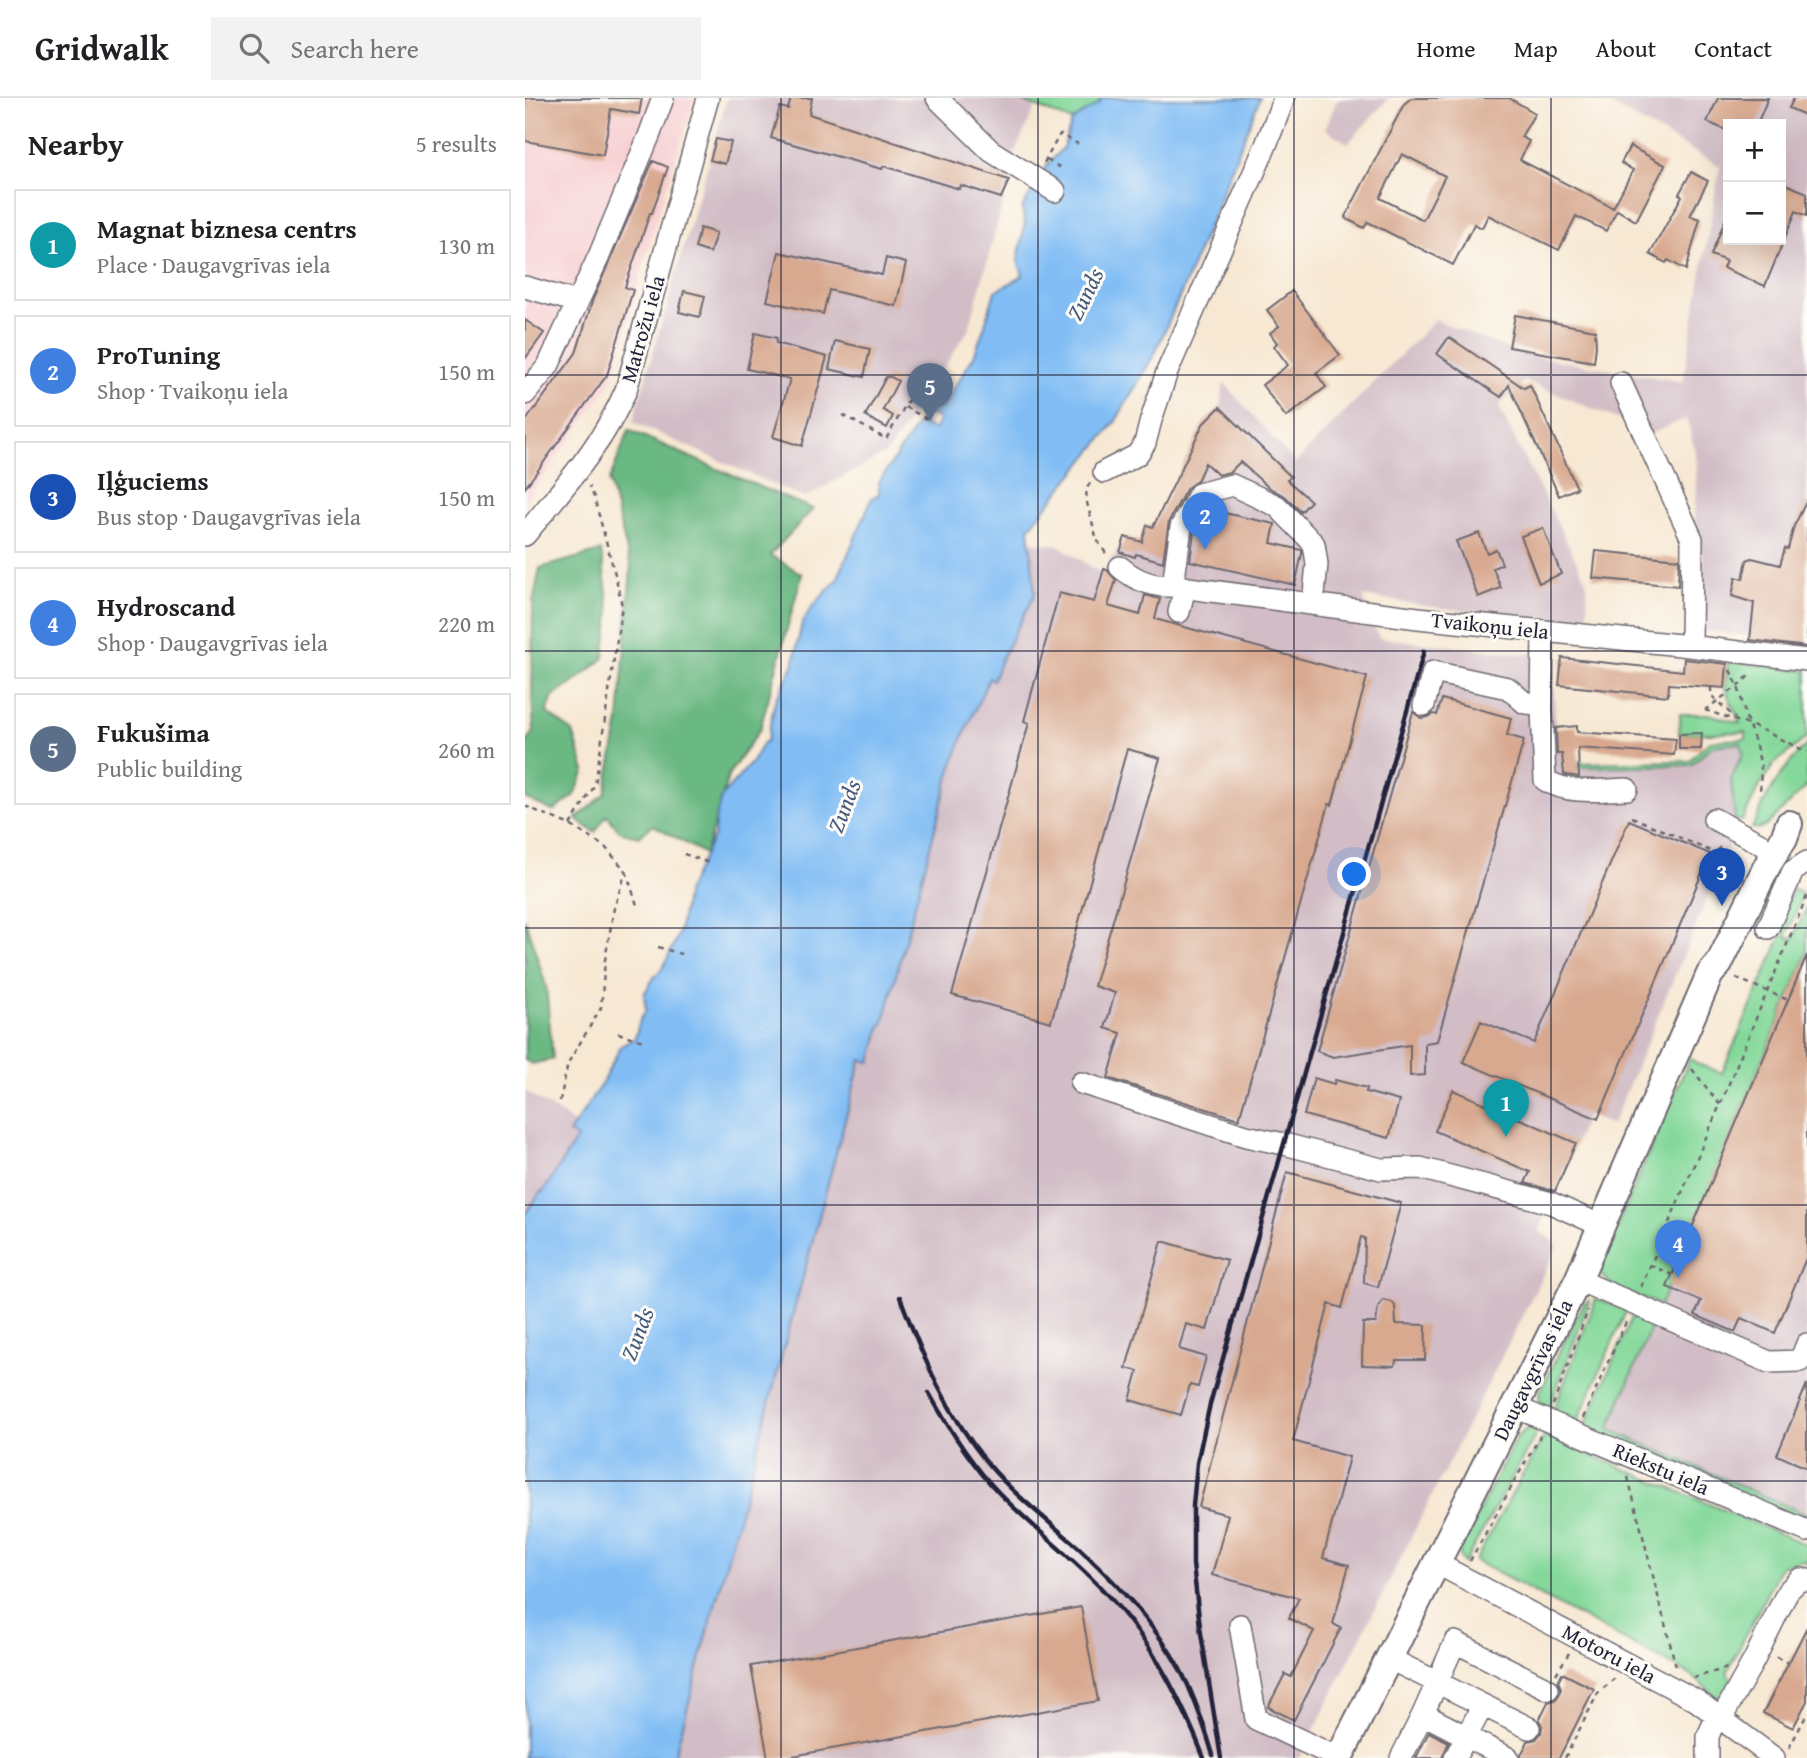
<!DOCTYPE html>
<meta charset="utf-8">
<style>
:root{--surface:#fff;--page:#f2f2f2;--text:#202124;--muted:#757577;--line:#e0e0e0;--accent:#b5179e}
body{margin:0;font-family:"Gentium Book Plus",serif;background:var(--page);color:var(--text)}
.controls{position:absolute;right:21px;top:21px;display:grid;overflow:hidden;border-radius:0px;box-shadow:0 7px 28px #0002}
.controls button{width:63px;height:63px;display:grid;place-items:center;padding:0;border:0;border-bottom:2px solid var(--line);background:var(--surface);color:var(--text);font:35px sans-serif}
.you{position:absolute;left:830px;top:777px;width:24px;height:24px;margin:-18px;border:5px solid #fff;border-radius:50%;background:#1a73e8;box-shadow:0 0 0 10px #1a73e833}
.badge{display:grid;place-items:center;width:46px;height:46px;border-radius:50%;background:var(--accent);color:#fff;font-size:23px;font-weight:700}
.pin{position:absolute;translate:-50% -58px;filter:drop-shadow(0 2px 4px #0008)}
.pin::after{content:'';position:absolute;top:37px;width:24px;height:21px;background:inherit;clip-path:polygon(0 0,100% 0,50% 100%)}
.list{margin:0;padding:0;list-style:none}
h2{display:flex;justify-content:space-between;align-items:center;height:91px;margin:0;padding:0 28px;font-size:30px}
h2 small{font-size:23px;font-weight:400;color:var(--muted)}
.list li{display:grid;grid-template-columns:46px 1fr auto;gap:21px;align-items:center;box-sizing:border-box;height:112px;margin:0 14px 14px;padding:0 14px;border:2px solid var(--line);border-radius:0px}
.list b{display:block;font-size:26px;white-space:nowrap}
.list p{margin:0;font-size:23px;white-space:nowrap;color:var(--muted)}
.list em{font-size:23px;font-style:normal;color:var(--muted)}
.icon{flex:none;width:38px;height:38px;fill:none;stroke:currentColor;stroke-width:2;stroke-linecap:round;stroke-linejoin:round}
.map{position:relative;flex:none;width:1282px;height:1660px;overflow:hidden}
header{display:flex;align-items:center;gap:42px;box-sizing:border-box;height:98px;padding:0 35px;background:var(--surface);border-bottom:2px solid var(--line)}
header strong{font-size:33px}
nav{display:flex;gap:38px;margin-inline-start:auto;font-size:24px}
.search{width:490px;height:63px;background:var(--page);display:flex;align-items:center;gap:18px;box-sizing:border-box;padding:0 24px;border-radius:0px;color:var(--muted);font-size:26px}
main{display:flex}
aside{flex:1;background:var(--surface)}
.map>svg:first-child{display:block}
.built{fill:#f7cfd2}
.industrial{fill:#d2bdc6;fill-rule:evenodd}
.green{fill:#84d89a;stroke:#537d6a;stroke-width:2}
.forest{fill:#6bb882;stroke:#466d5e;stroke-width:2}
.water{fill:#81bdf4;stroke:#527098;stroke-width:2}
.building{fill:#d8a98f;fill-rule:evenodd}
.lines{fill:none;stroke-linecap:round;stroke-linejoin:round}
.minor-casing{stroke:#6d6770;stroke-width:24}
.major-casing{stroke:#6d6770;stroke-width:30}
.path{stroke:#6d6770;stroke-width:2.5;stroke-dasharray:5 5;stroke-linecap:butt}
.minor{stroke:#fff;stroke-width:21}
.major{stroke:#fff;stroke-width:26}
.rail{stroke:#22223b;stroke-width:4.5}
.grid{fill:none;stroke:#22223b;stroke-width:2;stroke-opacity:0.55}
.labels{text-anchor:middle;stroke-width:6;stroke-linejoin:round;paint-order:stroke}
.street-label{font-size:21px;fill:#22223b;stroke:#fdfcf7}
.water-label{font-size:23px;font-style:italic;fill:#43587c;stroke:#fdfcf7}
</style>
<header>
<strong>Gridwalk</strong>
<div class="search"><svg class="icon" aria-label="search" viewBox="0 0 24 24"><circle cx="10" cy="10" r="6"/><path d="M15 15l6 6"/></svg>Search here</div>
<nav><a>Home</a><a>Map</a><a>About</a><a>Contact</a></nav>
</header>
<main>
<aside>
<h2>Nearby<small>5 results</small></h2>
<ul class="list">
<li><span class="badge" style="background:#0f9aa8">1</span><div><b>Magnat biznesa centrs</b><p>Place · Daugavgrīvas iela</p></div><em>130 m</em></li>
<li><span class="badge" style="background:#3f7fe0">2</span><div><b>ProTuning</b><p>Shop · Tvaikoņu iela</p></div><em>150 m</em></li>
<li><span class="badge" style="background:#1a4fb4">3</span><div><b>Iļģuciems</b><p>Bus stop · Daugavgrīvas iela</p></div><em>150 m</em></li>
<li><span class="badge" style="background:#3f7fe0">4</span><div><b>Hydroscand</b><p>Shop · Daugavgrīvas iela</p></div><em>220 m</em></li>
<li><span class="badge" style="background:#5c6f8a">5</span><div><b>Fukušima</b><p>Public building</p></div><em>260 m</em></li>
</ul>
</aside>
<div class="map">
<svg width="1282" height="1660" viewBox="0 0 1282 1660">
<rect width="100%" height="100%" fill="#fdfcf7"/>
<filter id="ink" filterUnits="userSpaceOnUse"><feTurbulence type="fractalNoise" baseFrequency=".0143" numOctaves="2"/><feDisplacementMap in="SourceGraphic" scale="14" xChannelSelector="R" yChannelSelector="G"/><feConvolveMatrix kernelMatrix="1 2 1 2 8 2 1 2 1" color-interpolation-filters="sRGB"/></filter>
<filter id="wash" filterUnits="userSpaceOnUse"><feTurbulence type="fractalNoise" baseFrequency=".00686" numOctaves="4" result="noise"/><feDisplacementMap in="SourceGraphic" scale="28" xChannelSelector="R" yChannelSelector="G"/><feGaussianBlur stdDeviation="1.57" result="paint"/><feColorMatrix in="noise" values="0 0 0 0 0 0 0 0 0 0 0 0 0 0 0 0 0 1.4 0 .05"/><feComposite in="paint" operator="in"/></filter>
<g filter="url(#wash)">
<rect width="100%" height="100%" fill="#f7e8d3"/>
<path class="built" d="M0 0H170L126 139 86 285 0 404Z"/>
<path class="industrial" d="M202 0H490L511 8 478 79 484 82 444 231 363 354 279 400 108 324Z
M813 0H864L823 45 800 31Z
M1074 0H1282V550L1224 545 1225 538 1177 532 1178 523 1173 516 1179 463 1169 428 1172 363 1162 320 1113 341 1107 327 1000 283 973 308 1059 478 1062 487 1063 525 907 509 838 498 854 540 1027 559 1032 655H1053L1054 665 1164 663 1185 643 1221 641 1211 732 1087 1027 1062 1017 1014 1133 1033 1147 775 1660H149L336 961 346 964 356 927H358L425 674 437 641 464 579 469 582 478 557 510 496 506 444 533 447 577 476 579 471 597 447 600 439 615 444 622 427 628 429 678 326 695 309 699 285 770 365 910 222 996 256 1158 284 1195 68ZM1203 26H1256V142H1203Z
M1282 856V1417L1084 1331Z
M0 993 51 1026 45 1035 52 1039 18 1095 16 1094 0 1117Z"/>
<path class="green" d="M490 0H576L575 5 547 23Z
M1203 563 1282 573V639L1249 666 1233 691 1217 723 1210 722 1206 681 1218 656 1216 645 1187 648 1166 667 1054 669 1053 665 1164 663 1185 643 1221 641 1220 634 1154 636 1155 616H1183L1215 625 1200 590Z
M1282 647V688L1241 728 1233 731 1227 730C1241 699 1256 670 1282 647Z
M1268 791 1278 796 1261 838 1268 841 1282 808V856L1135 1207C1117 1199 1078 1191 1074 1170L1165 960 1172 966 1197 975 1257 837 1250 833Z
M1071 1201 1102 1211 1051 1327 1027 1317Z
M1065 1202 1022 1315 1015 1309 1014 1295 1058 1206Z
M1109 1214 1129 1222 1084 1331 1282 1417V1422L1059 1330Z
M1008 1330 1014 1331 939 1466 934 1457 935 1451 991 1340 998 1333Z
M1023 1339 1282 1447V1465L1276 1462 1256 1468 1202 1574 1207 1582 1198 1604 1166 1577 950 1463 1018 1340Z"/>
<path class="forest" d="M104 332 190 370 288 411 245 457 277 476 235 631 204 676 180 756 128 727 114 739 94 733 82 717 70 734 51 721 80 696 94 624 106 469 84 383Z
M76 453 85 516 79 560 52 582 28 598 22 615 48 634 60 673 49 698 28 713 0 700V646L9 634 7 600 8 504 15 470Z
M0 821 21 888 28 961 7 966 0 962Z"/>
<path class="water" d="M576 0H735L660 186 629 257 589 326 504 430 510 496 478 557 468 582 464 580 437 641 425 674 358 927H356L346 964 336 962 149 1660H0V1117L16 1093 18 1094 52 1040 44 1035 77 985 96 948 110 940 115 922 121 912 119 896 130 878 139 868 154 835 162 792 189 738 191 718 197 698 227 664 238 645 242 643 250 603 268 568 277 525 287 509 312 482 347 400 354 396V384L396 321 400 323 398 327 409 332 415 321 404 316 403 318 400 316 404 310 417 309 449 258 460 227 470 193C478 188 493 183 498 177L493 163 500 125 497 111 522 67 538 50 547 23 575 5Z"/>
<g id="blocks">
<path class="building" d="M0 0H117L114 16 86 11 78 57 0 43Z
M266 0H287L284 16 484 82 476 100 435 87 434 91 359 68 357 71 246 40 255 9 263 11Z
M886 0H984L1010 15 996 39 1004 43 995 62 1088 110 1108 72 1096 65 1105 48 1140 67 1111 123 1092 112 1081 133 1051 118 1034 152 963 117 957 130 949 126 928 167 843 124 839 130 820 120 879 6ZM877 56 920 78 898 122 855 100Z
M1193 0H1243L1232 26H1203V33L1182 24Z
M1269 0H1282V18L1264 10Z
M191 41 206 44 200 66 185 62Z
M128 63 143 69 127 115H125L100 189 108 192 82 277 0 390V324L51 255 68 201Z
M1166 74 1183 83 1165 118 1175 121 1161 172 1143 162 1141 165 1125 156 1157 98 1154 96Z
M1256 84 1282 95V118L1271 113 1240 188 1198 170 1201 163 1186 157 1203 115V142H1256Z
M175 130 191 135 185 155 170 150Z
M254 154 357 177 361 160 381 165 371 208 304 192 298 216 242 203Z
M159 193 180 198 175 219 154 214Z
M767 193 815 257 791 275 801 289 761 319 737 287 763 267 749 248 752 245 745 235 754 228 742 212Z
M990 217 1070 232 1071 248 1069 264 984 249Z
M0 222 19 235 0 261Z
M230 235 252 240 251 245 302 259 277 348 248 339 265 281 222 271Z
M924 239 999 290 1005 287 1052 390 1034 398 984 287 976 299 912 256Z
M310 243 345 251 339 279 304 271Z
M361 279H366L373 283 358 312 368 318 362 330 340 318Z
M695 309 766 379 762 382 786 403 776 414 761 399 743 389 715 364 705 374 693 377 680 365 672 383 662 390 644 423 638 464 611 456 610 459 595 454 600 439 617 444 622 427 628 429 678 326Z
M1282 402V549L1225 542 1229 505 1207 498 1211 479 1218 481 1222 462 1227 460 1255 467 1260 450 1263 451 1269 428Z
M681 411 750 426 746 445 777 452V456L770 487 665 463 669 433Z
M1018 430 1036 476 1014 485 996 438Z
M954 435 962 455 971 451 977 466 968 470 976 490 953 499 931 443Z
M1071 453 1154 461 1153 488 1068 480Z
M579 471 582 472 591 482 583 508 615 517 620 497 635 501 630 521 842 579 807 707 804 706 714 1021 583 980 596 935 580 930 590 895 569 888 635 660 602 651 526 924 427 897 504 625 499 623 534 495 569 504Z
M1037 560 1158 573 1159 561 1202 566 1200 590 1144 586 1143 598 1034 587Z
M917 601 986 620 982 637 999 642 912 943 900 945V977L885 978V947L808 959 792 953 888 614 896 620 903 619 909 616 912 617Z
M1052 628V634L1151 641 1149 657 1053 650 1054 679 1042 677 1039 676 1037 656H1032L1031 630Z
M1177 635 1176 651H1154V636Z
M1104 722 1185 756 1073 1021 938 964 956 923 1009 945Z
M1282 857V1158L1250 1235 1216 1220 1210 1234 1170 1217 1176 1203 1142 1189Z
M789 980 809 986 810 982 842 990 841 994 874 1003 864 1040 779 1017Z
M928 992 1051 1045 1030 1093 1000 1085 1005 1074 910 1033Z
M762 1074 876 1105 853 1189 839 1185 840 1140 836 1139 817 1210 804 1206 768 1343 824 1359 798 1460 824 1467 808 1526 816 1530 769 1622 743 1609 760 1576 766 1579 789 1533 764 1520 774 1500 687 1477 703 1417 674 1409Z
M637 1143 702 1162 682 1232 661 1226 654 1251 681 1259 673 1289 665 1287 656 1317 605 1302 613 1273 601 1270Z
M858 1202 867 1204 870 1208 871 1226 901 1227 900 1262H871L870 1268 837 1267 838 1225H851L853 1210Z
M1282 1286V1370L1252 1357Z
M556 1509 573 1603 256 1660H243L226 1568Z
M1282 1529V1603L1268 1630 1238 1615Z
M1037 1575 1069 1591 1034 1660H996V1657L1003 1643 1011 1641 1016 1635 1017 1628 1014 1622 1023 1604 1030 1602 1034 1597 1036 1590 1033 1583Z
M904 1634 924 1644 917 1660H891Z"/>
</g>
</g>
<g filter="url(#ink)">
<use href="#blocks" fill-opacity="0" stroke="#6d6770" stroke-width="2"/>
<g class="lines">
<g class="minor-casing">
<path id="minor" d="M412 0 466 53 530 93
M0 189 52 204
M1096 285 1167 441 1166 548
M0 296 23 268 74 158 124 38 138 0
M579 374 612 357 620 345 626 322 642 274 741 47 759 0
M0 437C37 391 78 347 101 292L183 0
M595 469C610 482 629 489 648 488L893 520 1155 547 1282 562
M648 488 656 429 674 396 707 387 752 408 789 446 792 466 788 506
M654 514 660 489
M1018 533 1017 611 1020 682C1044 697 1075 692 1102 691
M899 607 908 574 983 590 1000 605 1017 606
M1189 721 1236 746
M1243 830 1268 773 1282 764
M556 985 721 1038 759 1046 856 1071 895 1070 1026 1105 1077 1128
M1053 1182 1244 1264 1275 1263 1282 1246
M990 1309 1282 1433
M911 1465 1159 1596 1172 1603 1249 1660
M715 1527 731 1621 813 1660
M863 1560 1004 1630
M898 1616 983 1660
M1196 1621 1229 1562 1263 1493 1275 1481 1282 1482
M876 1660 898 1616 930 1544 1023 1591
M930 1660 958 1607
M1183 1660V1638L1192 1618"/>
</g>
<g class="major-casing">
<path id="major" d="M814 1660 1053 1182 1185 876 1194 866 1242 768 1259 740 1264 726"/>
</g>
<path class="path" d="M522 62 538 71
M519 65 535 36 553 46
M380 309 402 321
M318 317 361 341 392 287
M565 385 562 390 561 401 572 442 582 457
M1205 572 1213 588 1221 620 1230 644 1236 668 1235 697
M1186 589V597L1210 620
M1180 612 1233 630 1282 654
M1180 612 1213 588 1227 575
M0 708 45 727 80 749 101 773 89 810 80 862 76 910 43 965 34 1007
M1107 719 1192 756
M45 727 70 687 97 508 91 480 69 399 64 388
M159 756 187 766
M1179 769 1200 778
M1185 772 1196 746
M101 773 112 807
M133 849 156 856
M1211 880 1263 902
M93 935 121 944
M1167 971 1195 1007
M1125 1167 1148 1177
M1116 1189 1195 1007 1282 798
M1028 1307 1063 1212
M1058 1320 1101 1224
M1103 1379 1151 1569
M945 1463 1015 1338
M1251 1559 1263 1565
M1031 1576 1044 1555
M1168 1580 1202 1570
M1264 1650 1282 1616
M1040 1660 1073 1595 1091 1579"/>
<use href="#minor" class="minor"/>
<use href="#major" class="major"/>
<path class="rail" d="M375 1199C398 1260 422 1316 464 1367 491 1399 524 1423 554 1450 595 1488 639 1535 663 1587 673 1610 681 1633 688 1657
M404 1295C424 1331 446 1366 474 1395 516 1438 566 1473 603 1521 637 1563 660 1611 679 1660
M696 1660 675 1529 668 1466V1408L672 1365 685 1306 899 553"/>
</g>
</g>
<path class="grid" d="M256 0V1660M513 0V1660M769 0V1660M1026 0V1660M0 277H1282M0 553H1282M0 830H1282M0 1107H1282M0 1383H1282"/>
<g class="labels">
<g class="street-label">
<text transform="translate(118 231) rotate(-74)" y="7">Matrožu iela</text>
<text transform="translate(965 528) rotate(6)" y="7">Tvaikoņu iela</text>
<text transform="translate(1008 1272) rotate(-64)" y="7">Daugavgrīvas iela</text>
<text transform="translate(1136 1371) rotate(23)" y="7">Riekstu iela</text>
<text transform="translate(1084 1556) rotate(28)" y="7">Motoru iela</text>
</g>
<g class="water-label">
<text transform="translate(560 196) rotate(-64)" y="8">Zunds</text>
<text transform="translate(319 708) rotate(-69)" y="8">Zunds</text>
<text transform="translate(112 1236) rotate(-69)" y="8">Zunds</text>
</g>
</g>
</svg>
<div class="controls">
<button>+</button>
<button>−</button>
</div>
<div class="you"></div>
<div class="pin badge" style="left:981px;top:1039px;background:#0f9aa8">1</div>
<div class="pin badge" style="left:680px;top:452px;background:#3f7fe0">2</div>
<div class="pin badge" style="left:1197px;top:808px;background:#1a4fb4">3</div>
<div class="pin badge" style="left:1153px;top:1180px;background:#3f7fe0">4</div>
<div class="pin badge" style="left:405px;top:323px;background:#5c6f8a">5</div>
</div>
</main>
